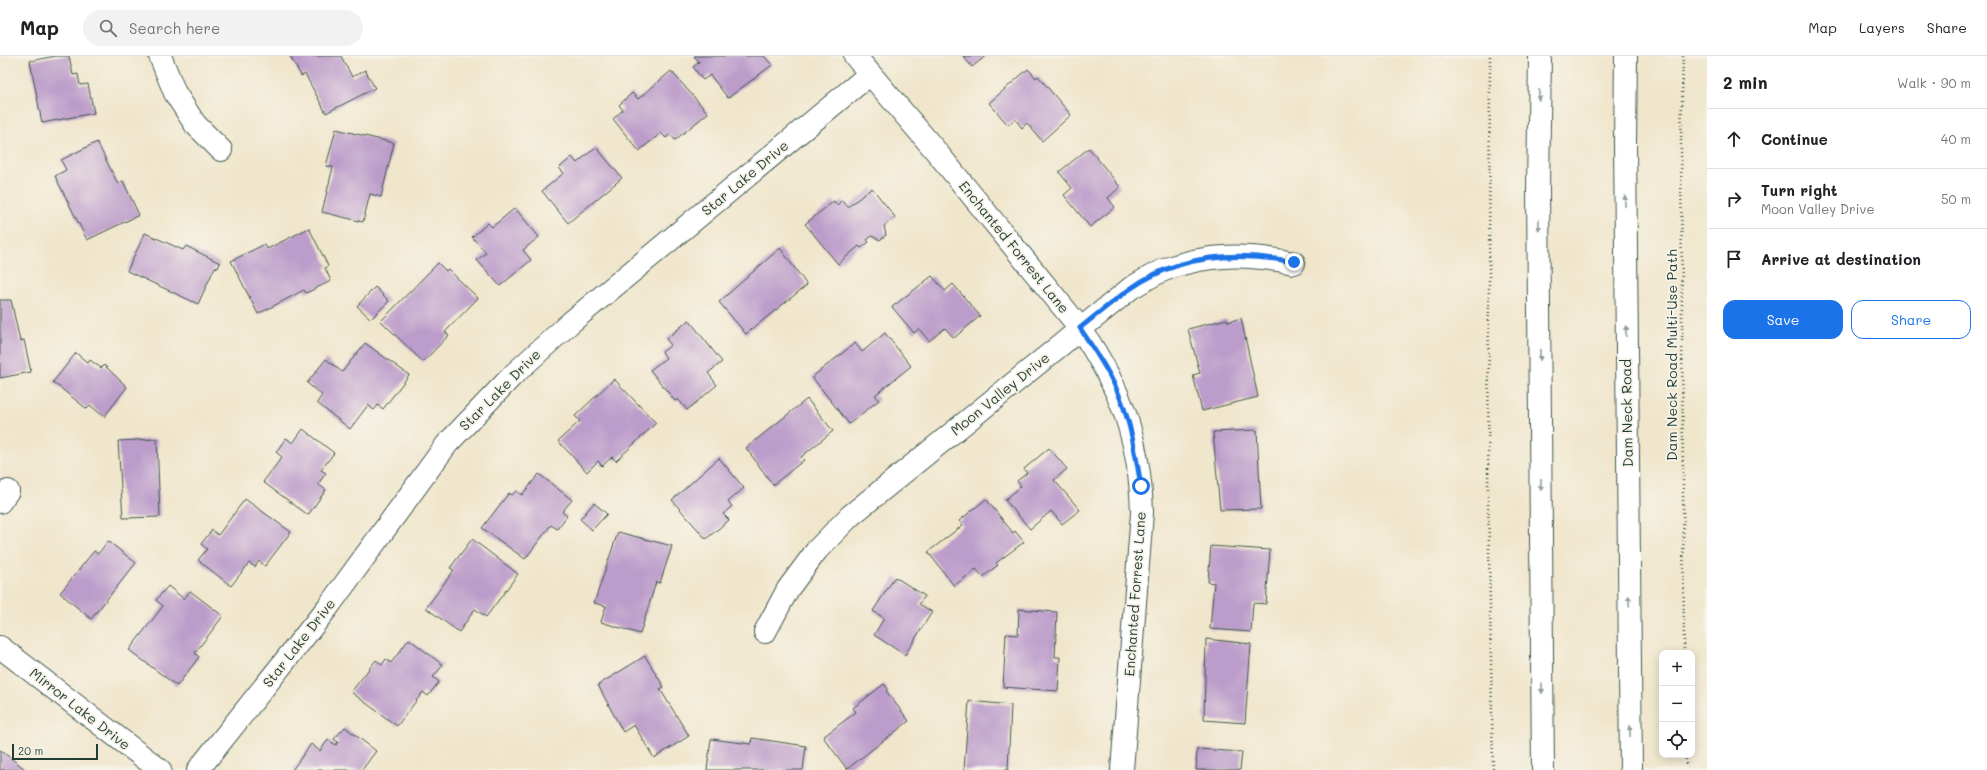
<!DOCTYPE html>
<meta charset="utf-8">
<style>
:root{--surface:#fff;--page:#f2f2f2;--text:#202124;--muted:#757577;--line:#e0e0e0;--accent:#1a73e8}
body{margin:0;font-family:Mali,sans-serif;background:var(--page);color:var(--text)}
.controls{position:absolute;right:12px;bottom:12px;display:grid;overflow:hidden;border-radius:8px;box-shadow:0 2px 10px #0003}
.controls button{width:36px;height:36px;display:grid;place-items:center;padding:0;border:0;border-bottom:1px solid var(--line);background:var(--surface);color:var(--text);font:20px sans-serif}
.scale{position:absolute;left:12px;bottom:10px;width:86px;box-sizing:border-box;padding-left:4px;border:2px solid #1f3d34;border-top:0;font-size:11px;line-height:14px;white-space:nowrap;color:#1f3d34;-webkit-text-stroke:3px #f7f3e8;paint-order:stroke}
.stop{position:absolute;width:12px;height:12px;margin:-9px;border:3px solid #1a73e8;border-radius:50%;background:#fff}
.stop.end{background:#1a73e8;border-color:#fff;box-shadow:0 1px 4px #0008}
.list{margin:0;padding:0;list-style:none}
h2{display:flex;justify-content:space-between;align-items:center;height:52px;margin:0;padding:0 16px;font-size:17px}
h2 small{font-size:13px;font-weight:400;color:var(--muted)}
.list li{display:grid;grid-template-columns:26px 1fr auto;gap:12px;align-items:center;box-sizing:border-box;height:60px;padding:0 16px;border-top:1px solid var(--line)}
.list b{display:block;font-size:15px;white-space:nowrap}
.list p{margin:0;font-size:13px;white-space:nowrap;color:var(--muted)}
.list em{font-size:13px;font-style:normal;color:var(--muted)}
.actions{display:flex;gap:8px;padding:12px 16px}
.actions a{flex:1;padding:9px 0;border:1px solid var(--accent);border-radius:12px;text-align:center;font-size:14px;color:var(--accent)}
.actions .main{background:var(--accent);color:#fff}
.icon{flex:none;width:22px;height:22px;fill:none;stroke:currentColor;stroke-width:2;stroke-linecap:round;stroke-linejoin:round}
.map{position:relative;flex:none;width:1707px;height:714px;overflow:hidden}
header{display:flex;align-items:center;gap:24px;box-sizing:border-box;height:56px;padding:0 20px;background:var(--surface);border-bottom:1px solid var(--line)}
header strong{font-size:19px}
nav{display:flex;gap:22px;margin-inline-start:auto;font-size:14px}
.search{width:280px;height:36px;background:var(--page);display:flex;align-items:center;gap:10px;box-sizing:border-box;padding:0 14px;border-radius:22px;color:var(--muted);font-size:15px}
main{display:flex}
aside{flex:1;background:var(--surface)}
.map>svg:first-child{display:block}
.building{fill:#bc9cca}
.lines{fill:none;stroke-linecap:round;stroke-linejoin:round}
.street-casing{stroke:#3e564b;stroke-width:24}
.primary-casing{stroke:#3e564b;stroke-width:24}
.path{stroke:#3e564b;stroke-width:2.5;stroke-dasharray:1 3;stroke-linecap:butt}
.street{stroke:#fff;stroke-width:22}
.primary{stroke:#fff;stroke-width:22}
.oneway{fill:#8f9e9a}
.route{stroke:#1a73e8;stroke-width:5}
.labels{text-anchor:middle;stroke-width:3.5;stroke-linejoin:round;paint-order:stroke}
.street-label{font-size:14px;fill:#1f3d34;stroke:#f7f3e8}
</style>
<header>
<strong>Map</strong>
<div class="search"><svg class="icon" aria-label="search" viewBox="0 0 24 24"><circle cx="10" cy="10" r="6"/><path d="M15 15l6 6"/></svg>Search here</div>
<nav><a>Map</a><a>Layers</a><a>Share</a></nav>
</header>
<main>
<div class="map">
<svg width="1707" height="714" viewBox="0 0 1707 714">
<rect width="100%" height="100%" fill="#f7f3e8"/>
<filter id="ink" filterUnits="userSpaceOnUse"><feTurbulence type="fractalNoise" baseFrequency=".025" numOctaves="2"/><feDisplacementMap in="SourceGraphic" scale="8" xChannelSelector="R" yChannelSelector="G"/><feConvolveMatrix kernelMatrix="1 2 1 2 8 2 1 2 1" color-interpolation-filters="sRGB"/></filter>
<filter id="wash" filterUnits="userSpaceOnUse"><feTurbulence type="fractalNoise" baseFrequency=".012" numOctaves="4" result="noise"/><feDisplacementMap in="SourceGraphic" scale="16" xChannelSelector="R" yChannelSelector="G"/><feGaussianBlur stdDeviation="0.9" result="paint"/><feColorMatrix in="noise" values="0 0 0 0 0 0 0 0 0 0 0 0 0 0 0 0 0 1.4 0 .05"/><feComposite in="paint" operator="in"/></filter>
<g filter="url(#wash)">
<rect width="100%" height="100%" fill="#f0e6cc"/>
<g id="blocks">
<path class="building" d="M56 0H69L73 19 78 18 80 29 88 28 94 57 42 67 30 5Z
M290 0H341L352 21 365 14 375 32 326 57 305 18 301 20Z
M694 0H764L772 9 728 42 710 19 703 24 693 11 699 6Z
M963 0H986L972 11Z
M1028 13 1036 22 1038 20 1071 59 1042 85 1027 67 1022 72 1015 63 1008 69 989 47Z
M671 15 708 57 675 84 670 78 666 82 661 77 639 95 613 63 623 54 619 49 632 37 638 43Z
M336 73 394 87 381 141 370 138 363 166 322 156 333 111 326 110Z
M97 86 118 128 123 125 139 159 87 184 55 120 66 114 61 104Z
M596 91 622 122 568 167 542 135 564 117 559 112 572 101 577 107Z
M1089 92 1120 131 1108 142 1115 151 1090 171 1064 139 1072 132 1059 116Z
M872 132 895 161 884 170 886 179 880 184 872 180 867 184 869 186 861 192 859 190 838 208 805 168 834 145 837 149 842 144 848 151Z
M515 152 539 181 523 194 531 204 500 230 477 204 486 197 472 181 488 167 492 171Z
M309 172 328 210 325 212 331 225 306 237 304 234 258 258 231 205 265 188 267 193Z
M145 177 183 194 186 190 220 207 218 212 215 211 198 248 127 215Z
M780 192 807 229 746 278 719 246Z
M438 207 446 215 448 213 478 242 445 276 449 279 423 306 381 265Z
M932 220 945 235 953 228 980 260 954 282 945 272 929 285 919 273 914 277 892 251Z
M375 231 389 245 371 263 357 250Z
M0 244H11L20 285 24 284 31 316 0 322Z
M1241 262 1258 341 1202 355 1193 319 1200 317 1188 273 1227 263 1228 266Z
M689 264 722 306 708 317 717 329 687 354 678 343 675 345 650 314 666 302 662 296 671 289 666 283Z
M885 277 911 310 875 339 879 344 849 368 812 321 855 287 862 296Z
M365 287 409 319 383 353 378 349 374 354 368 349 350 373 317 347 322 339 307 327 326 303 342 316Z
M76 297 88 307 90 304 101 312 104 309 127 331 104 361 90 349 87 353 53 326Z
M614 323 656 367 616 405 612 401 602 410 598 405 587 416 558 385 580 365 575 360Z
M807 343 833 375 801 401 804 404 773 429 746 392Z
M303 373 334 397 321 414 326 417 318 428 326 434 308 459 263 426 282 401 276 396 286 382 293 387Z
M1257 374 1261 453 1220 454 1213 376Z
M157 383 160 461 123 462 118 385Z
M1049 392 1067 413 1054 424 1080 454 1062 468 1051 455 1030 473 1005 444 1021 430 1017 425 1027 417 1024 413Z
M719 402 744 432 728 446 732 450 723 458 729 464 706 483 672 444Z
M539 418 572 444 562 456 567 460 557 473 551 469 525 503 482 472 509 437 512 439 516 435 522 439Z
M245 443 291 476 265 510 259 505 255 511 249 507 231 530 198 504 207 493 201 488 212 474 218 479Z
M986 443 1013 477 1015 475 1024 486 996 507 998 509 983 521 976 513 954 530 928 496 963 469 959 465Z
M594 447 607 458 592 474 580 463Z
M618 476 672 490 660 527 656 526 640 578 601 566 606 550 594 547Z
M472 483 518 518 486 561 475 553 459 576 426 552 454 514 450 512Z
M108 485 136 507 91 563 60 537 94 495 98 498Z
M1211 490 1270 494 1266 548 1253 547 1251 576 1210 573 1214 527 1208 526Z
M895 521 925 540 919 548 932 556 905 599 874 579 884 562 873 555Z
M168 530 184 543 190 535 223 560 195 597 199 601 177 630 129 594 163 550 156 544Z
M1019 553 1057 556 1055 601H1060L1058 635 1003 631 1006 578 1018 579Z
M409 583 443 609 433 621 439 626 428 640 423 636 397 670 351 636 376 604 382 609 386 603 391 607Z
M1206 583 1251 588 1245 667 1204 664Z
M645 600 664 631 660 633 689 680 654 702 634 669 623 676 598 629Z
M884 628 888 633 886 635 909 665 847 713 823 681 856 656 853 652Z
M969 645 1011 649 1008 714H964Z
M345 671 376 695 362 714H292L311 688 320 695 328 684 336 689 338 686 334 683Z
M752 682 806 690 803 714H707L711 683 751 688Z
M1197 693 1242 696 1240 714H1196Z
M0 694 25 713V714H0Z"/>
</g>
</g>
<g filter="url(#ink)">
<use href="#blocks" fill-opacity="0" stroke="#3e564b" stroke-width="1"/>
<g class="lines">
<g class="street-casing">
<path id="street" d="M160 0 175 37 195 68 221 94
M855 0 935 94 1080 272C1121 333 1140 383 1142 457L1122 714
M0 446 8 435
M765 576 788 533 817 494 850 460 1131 232C1142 226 1152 219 1164 214 1206 197 1249 198 1294 207
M0 591 160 714
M198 714 328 551 447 388 513 319 570 267 870 18"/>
</g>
<g class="primary-casing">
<path id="primary" d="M1540 0 1538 133 1543 714
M1626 0 1625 87 1631 714"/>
</g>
<path class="path" d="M1490 0 1488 439 1493 714
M1683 0 1681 87 1684 597
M1686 699V714"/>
<use href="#street" class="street"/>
<use href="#primary" class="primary"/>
</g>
<defs><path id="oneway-solid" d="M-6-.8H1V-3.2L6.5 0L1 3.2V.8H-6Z"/></defs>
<g class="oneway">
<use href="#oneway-solid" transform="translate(1539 39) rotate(91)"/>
<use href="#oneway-solid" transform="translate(1625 145) rotate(-91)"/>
<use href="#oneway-solid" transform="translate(1539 169) rotate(90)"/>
<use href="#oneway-solid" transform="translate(1626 275) rotate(-91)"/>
<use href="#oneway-solid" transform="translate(1540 299) rotate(90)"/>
<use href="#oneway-solid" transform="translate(1541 429) rotate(90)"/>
<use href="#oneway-solid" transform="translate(1629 545) rotate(-91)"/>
<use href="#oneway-solid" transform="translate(1542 632) rotate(90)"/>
<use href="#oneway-solid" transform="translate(1630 675) rotate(-91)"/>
</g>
</g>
<g class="lines" filter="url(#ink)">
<path class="route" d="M1141 430C1136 401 1132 372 1121 344 1111 318 1095 295 1080 272 1096 259 1113 245 1130 233 1179 198 1237 195 1294 206"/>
</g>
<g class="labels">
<g class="street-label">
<text transform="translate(745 122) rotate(-40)" y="5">Star Lake Drive</text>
<text transform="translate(1014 191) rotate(51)" y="5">Enchanted Forrest Lane</text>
<text transform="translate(1672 299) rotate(-90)" y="5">Dam Neck Road Multi-Use Path</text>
<text transform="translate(500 334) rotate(-45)" y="5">Star Lake Drive</text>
<text transform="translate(1000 338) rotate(-39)" y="5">Moon Valley Drive</text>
<text transform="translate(1627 357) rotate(-91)" y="5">Dam Neck Road</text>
<text transform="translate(1135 538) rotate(-86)" y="5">Enchanted Forrest Lane</text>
<text transform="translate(299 587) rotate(-52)" y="5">Star Lake Drive</text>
<text transform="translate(80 653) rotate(38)" y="5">Mirror Lake Drive</text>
</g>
</g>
</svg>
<div class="controls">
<button>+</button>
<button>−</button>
<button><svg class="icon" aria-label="locate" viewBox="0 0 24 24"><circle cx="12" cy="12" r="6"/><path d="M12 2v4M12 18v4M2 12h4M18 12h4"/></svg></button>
</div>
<div class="scale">20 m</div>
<div class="stop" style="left:1141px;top:430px"></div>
<div class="stop end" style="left:1294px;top:206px"></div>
</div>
<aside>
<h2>2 min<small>Walk · 90 m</small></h2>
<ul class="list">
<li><svg class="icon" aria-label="ahead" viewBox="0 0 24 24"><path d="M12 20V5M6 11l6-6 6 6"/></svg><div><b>Continue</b></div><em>40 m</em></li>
<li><svg class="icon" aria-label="right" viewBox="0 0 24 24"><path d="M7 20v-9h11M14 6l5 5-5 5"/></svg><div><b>Turn right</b><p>Moon Valley Drive</p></div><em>50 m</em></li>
<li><svg class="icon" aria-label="arrive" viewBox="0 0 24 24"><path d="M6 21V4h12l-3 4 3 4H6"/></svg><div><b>Arrive at destination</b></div></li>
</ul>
<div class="actions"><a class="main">Save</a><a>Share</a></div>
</aside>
</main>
